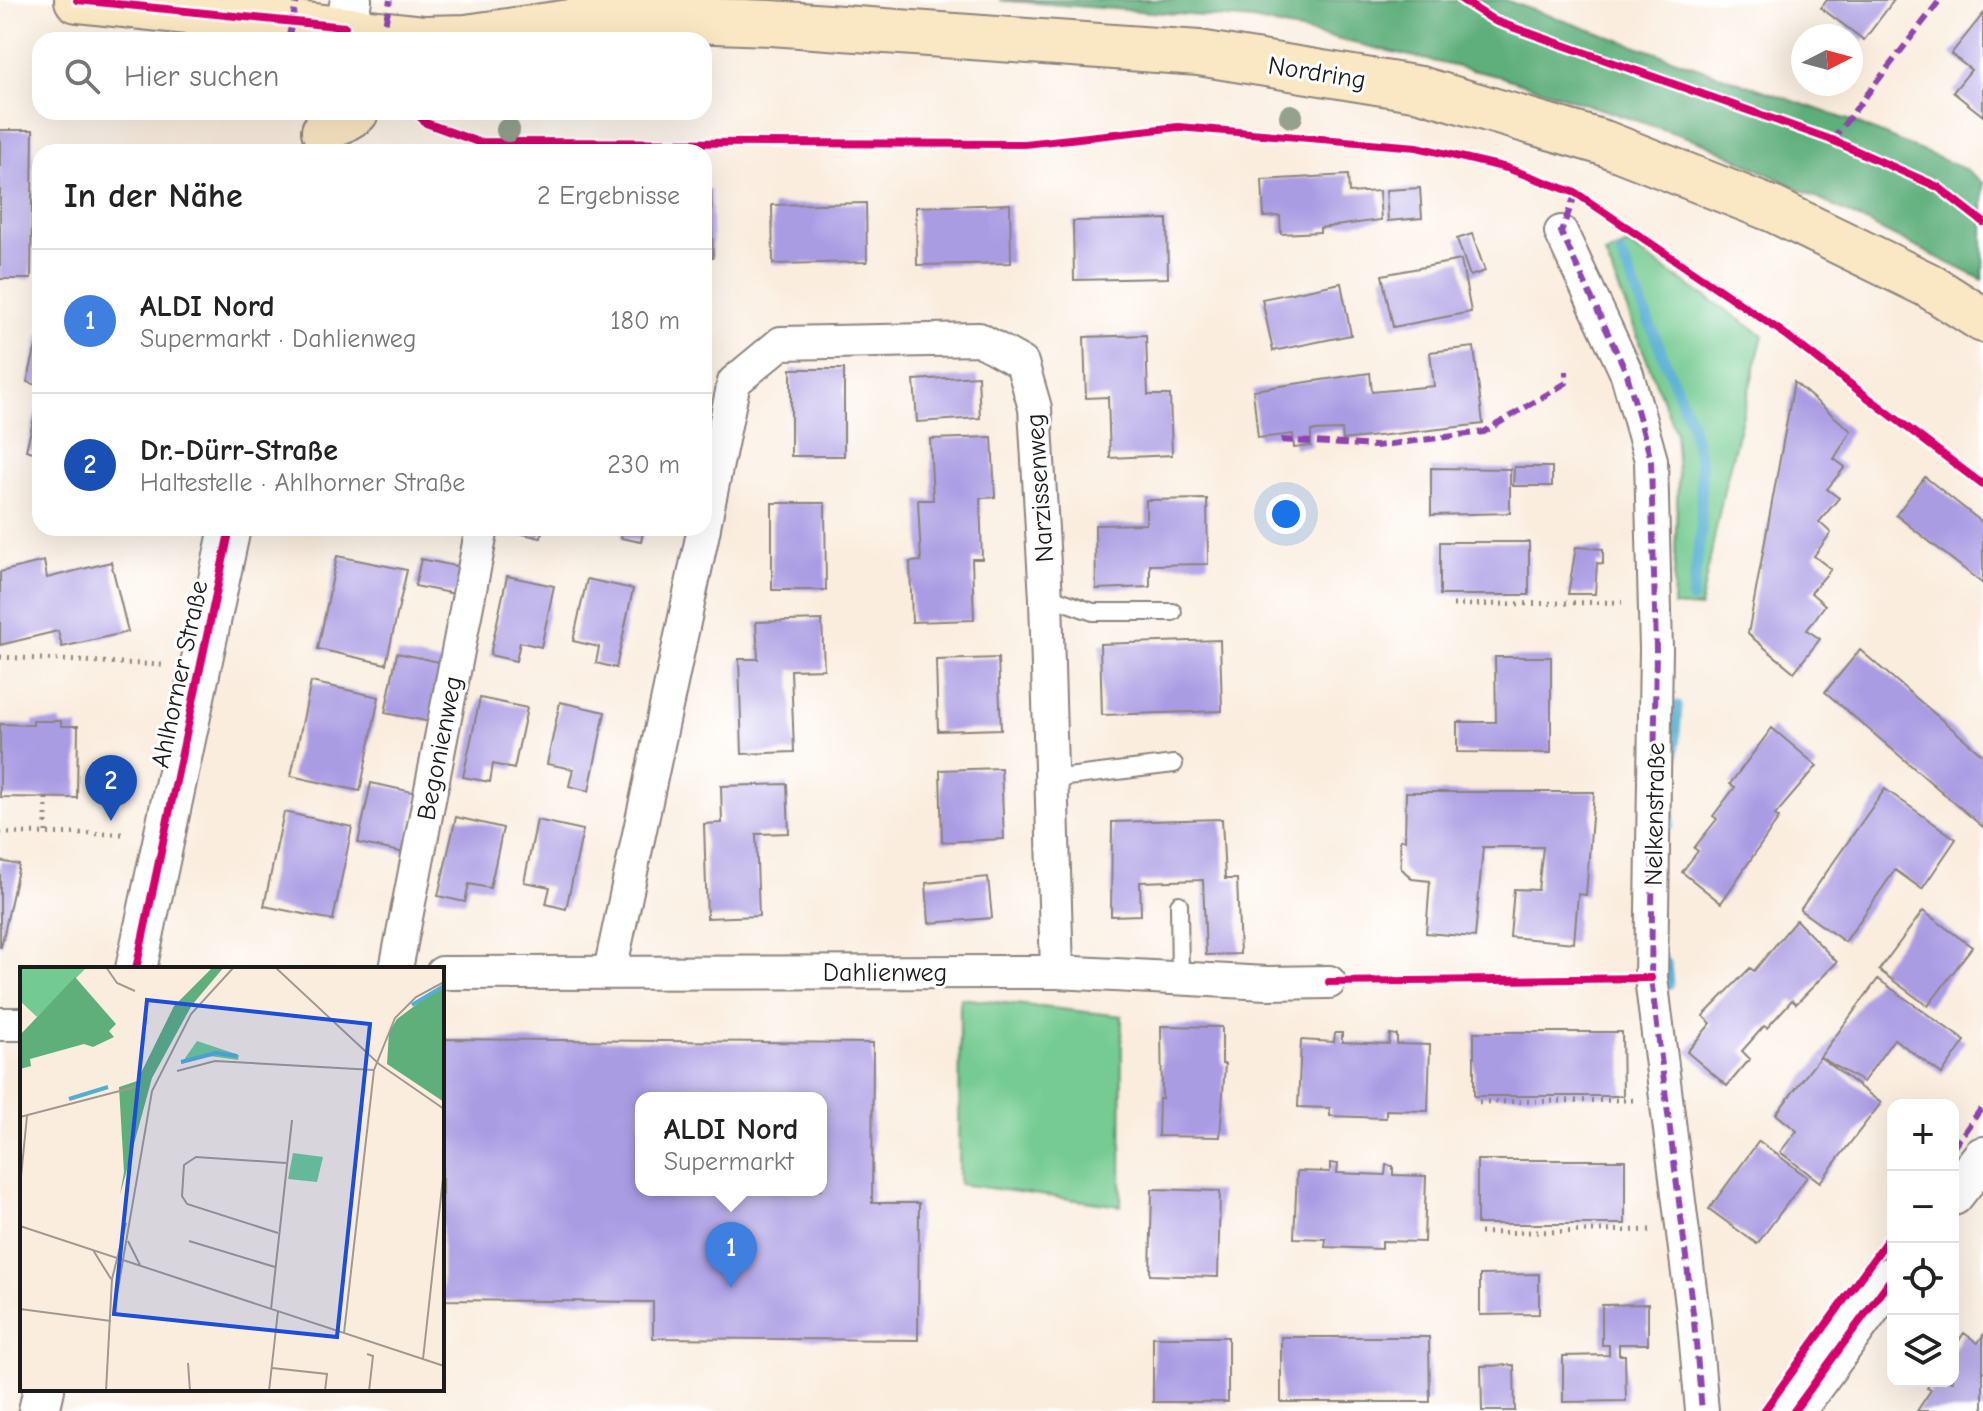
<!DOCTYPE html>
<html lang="de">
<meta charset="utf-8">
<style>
:root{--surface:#fff;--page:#f2f2f2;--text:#222;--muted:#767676;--line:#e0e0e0;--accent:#1f6fb2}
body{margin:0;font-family:"Comic Neue",sans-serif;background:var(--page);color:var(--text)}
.controls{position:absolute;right:24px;bottom:24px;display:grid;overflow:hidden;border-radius:16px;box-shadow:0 8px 32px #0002}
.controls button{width:72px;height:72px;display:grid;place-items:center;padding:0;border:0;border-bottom:2px solid var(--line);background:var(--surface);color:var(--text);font:40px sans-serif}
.compass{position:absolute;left:1791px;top:24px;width:72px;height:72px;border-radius:50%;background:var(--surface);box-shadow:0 8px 32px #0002;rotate:84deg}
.you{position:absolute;left:1286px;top:514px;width:28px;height:28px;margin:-20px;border:6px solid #fff;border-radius:50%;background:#1a73e8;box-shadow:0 0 0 12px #1a73e833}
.badge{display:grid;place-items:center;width:52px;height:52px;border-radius:50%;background:var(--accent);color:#fff;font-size:26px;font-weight:700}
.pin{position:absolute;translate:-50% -66px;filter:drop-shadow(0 2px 4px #0008)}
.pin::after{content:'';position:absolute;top:42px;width:28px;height:24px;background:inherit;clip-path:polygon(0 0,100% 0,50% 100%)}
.popup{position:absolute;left:635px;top:1092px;width:192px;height:104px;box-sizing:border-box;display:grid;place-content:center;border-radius:16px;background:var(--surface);filter:drop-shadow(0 2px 6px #0005);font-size:26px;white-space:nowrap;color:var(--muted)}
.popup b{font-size:30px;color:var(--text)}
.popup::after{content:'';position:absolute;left:50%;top:100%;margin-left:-16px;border:16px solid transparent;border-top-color:var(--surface)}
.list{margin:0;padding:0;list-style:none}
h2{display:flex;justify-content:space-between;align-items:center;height:104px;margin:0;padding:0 32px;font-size:34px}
h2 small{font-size:26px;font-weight:400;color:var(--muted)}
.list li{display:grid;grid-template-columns:52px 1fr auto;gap:24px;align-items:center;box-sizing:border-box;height:144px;padding:0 32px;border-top:2px solid var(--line)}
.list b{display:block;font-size:30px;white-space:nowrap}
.list p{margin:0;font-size:26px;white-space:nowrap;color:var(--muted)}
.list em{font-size:26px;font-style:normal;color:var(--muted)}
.icon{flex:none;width:44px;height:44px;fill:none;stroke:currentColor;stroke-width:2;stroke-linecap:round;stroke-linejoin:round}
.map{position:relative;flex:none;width:1983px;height:1411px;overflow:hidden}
.search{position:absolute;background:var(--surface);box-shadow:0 8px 32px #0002;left:32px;top:32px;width:680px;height:88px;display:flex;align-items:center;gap:20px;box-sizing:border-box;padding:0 28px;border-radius:24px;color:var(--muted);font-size:30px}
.panel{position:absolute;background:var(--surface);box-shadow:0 8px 32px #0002;left:32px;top:144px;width:680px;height:392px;border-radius:24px}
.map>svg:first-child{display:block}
.green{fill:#74cb91;stroke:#487456;stroke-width:2}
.forest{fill:#5faf7b;stroke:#3e664c;stroke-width:2}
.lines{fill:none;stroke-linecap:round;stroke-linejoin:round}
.stream{stroke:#54aed2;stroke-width:11}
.building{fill:#aa9ce3;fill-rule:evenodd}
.service-casing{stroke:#8b847d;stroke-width:20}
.minor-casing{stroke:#8b847d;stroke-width:36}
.tertiary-casing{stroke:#8b847d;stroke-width:44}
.secondary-casing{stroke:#8b847d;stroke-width:48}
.path{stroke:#8b847d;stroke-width:5;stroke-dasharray:2 6;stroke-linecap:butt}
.service{stroke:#fff;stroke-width:16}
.minor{stroke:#fff;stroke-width:32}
.tertiary{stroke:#fff;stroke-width:40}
.secondary{stroke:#fae7c3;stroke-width:44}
.quiet{stroke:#8e44ad;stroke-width:6;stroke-dasharray:12 6;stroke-linecap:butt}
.cycleway-casing{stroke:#fff;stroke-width:13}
.cycleway{stroke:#d6006c;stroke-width:8}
.tree{fill:#93a18d}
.labels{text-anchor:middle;stroke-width:6;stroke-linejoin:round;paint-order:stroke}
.street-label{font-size:26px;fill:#1c1c1c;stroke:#fff}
.inset-river{fill:none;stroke:#54aed2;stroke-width:4}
.inset-road{fill:none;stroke:#a19990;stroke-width:2}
.view{fill:#1d4ed8;fill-opacity:0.15;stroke:#1d4ed8;stroke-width:4}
.inset-edge{fill:none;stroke:#1c1c1c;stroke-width:4}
</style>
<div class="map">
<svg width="1983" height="1411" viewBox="0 0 1983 1411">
<rect width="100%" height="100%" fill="#fff"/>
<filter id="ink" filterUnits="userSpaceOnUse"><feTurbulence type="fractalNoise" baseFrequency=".0125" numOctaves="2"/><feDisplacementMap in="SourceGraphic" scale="16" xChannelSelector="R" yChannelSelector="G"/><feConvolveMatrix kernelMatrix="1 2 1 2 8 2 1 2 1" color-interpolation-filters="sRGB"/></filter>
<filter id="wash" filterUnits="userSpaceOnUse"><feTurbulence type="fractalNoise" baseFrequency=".006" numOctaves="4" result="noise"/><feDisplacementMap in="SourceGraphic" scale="32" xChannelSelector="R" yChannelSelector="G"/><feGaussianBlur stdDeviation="1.8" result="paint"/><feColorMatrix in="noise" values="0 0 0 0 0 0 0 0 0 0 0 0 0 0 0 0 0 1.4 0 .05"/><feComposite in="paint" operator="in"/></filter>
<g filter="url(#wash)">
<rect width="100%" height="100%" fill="#faedde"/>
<path class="green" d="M1628 245 1763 335 1725 485 1700 608 1673 606 1678 477 1675 431 1605 254Z
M960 998 1122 1016 1121 1206 959 1184Z"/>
<path class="forest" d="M999 0H1505L1854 122 1967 170 1983 183V280L1705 143 1502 77 1253 20Z"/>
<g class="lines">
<path class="stream" d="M1621 254 1692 426 1701 465V529L1692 599
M1669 825 1677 706
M1666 963 1668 984"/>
</g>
<g id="blocks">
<path class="building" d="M1827 0H1894L1864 40 1821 8Z
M1983 14V116L1953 92 1971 70 1951 54Z
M0 130H33L31 279H0Z
M1348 175 1349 193 1379 191 1381 220 1320 228V232L1281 234 1280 216 1264 217 1262 180Z
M1420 188 1422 218 1388 221 1386 190Z
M704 190H711L713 258H704Z
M866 203 867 262 773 264 772 205Z
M1010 204 1011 263 917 265 916 207Z
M1167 219 1168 278 1074 280 1073 221Z
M1472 234 1485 271 1470 276 1457 239Z
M1461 260 1471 312 1393 327 1382 275Z
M1341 283 1351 335 1273 351 1262 299Z
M39 334H40V386L27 382Z
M1146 335 1148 395H1170L1172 455 1110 458 1108 397 1086 398 1084 337Z
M1474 347 1483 424 1343 440 1342 430 1311 431V446L1294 448 1293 434 1258 438 1253 390 1370 373 1372 392 1434 386 1430 352Z
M791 369H844V456H791Z
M978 376 980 418 917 422 914 380Z
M1794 382 1851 431 1834 459 1845 467 1827 489 1839 498 1819 522 1831 533 1814 556 1831 569 1811 593 1825 605 1807 630 1820 639 1794 672 1748 634Z
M39 398 40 399V454L26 450Z
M992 437 995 497 980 498 982 559H972L974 620 912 622 910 562 921 561 918 500H933L930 439Z
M1514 467H1552V486H1513Z
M1431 468 1510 469V513L1431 515Z
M1925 477 1983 523V584L1896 515Z
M1207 499 1208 564 1150 565V587L1096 589 1095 525 1146 524V500Z
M772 503H825L826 590H772Z
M515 528H543L541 538 514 532Z
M623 528H644L641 542 621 538Z
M1440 542H1529V595H1440Z
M1576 547 1603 549V564L1597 563 1595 594H1568Z
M337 556 407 570 386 664 318 649Z
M421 559 465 568 460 595 415 586Z
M44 561 47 578 111 562 128 632 62 647 58 631 0 645V572Z
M507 576 554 586 541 647 520 642 516 661 490 655Z
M587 579 633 589 616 668 596 663 599 647 573 641Z
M822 620 824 669 791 670 794 752 742 754 739 659H758L756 622Z
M1220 640 1222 711 1102 715 1100 644Z
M1860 650 1983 755V827L1825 692Z
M397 653 444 663 431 722 385 713Z
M1495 657H1551V753L1457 752V722H1496Z
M998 658 1001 729 938 731 936 660Z
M311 682 379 697 360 791 291 776Z
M480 698 527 708 514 769 493 764 490 782 463 777Z
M560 702 605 712 589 791 569 786 573 769 547 764Z
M33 721H61V726H78L77 798 0 797V724L33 725Z
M1772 728 1817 766 1775 815 1779 818 1721 903 1682 872 1698 851 1694 848 1717 819 1713 816 1735 787 1730 784Z
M1001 768 1004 839 942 842 940 770Z
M371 783 417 793 405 853 358 843Z
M787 784 789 833 756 834 759 916 707 918 704 824 722 823 721 786Z
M1885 789 1956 839 1922 889 1895 870 1845 942 1800 910Z
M1406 792H1594L1586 895 1578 894 1574 943 1510 937 1514 889 1538 890 1543 847H1483L1475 937 1426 933 1430 881 1412 879 1401 868 1400 840H1405Z
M284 812 352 827 333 920 264 906Z
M456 817 503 828 490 888 469 884 465 902 438 896Z
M1222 819 1225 879H1237L1240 954 1206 955 1203 880 1140 882 1141 915 1111 916 1112 822Z
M537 820 583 830 566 909 546 904 550 887 524 882Z
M0 861 19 865 1 947H0Z
M988 877 992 918 929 923 926 883Z
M1923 911 1972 947 1928 1006 1879 970Z
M1796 920 1837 962 1796 1004 1792 1000 1767 1028 1764 1026 1742 1051 1750 1059 1727 1086 1687 1052 1711 1023 1703 1016 1750 968 1754 971Z
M1878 979 1965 1041 1942 1074 1894 1039 1863 1082 1820 1057Z
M1161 1026 1222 1027V1064H1225L1220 1137 1158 1136 1159 1099H1162Z
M1474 1032H1622L1623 1096H1474Z
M1335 1033H1342V1042L1389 1044 1390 1034 1397 1035V1044L1430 1045 1428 1111 1386 1110V1118L1330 1116V1108L1298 1107 1301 1040 1334 1042Z
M442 1039 873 1043 872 1203H919L918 1340 653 1338V1302L442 1300ZM641 1098H821V1190H641Z
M1820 1057 1881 1103 1820 1182 1780 1152 1797 1131 1776 1114Z
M1759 1141 1807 1177 1757 1244 1709 1209Z
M1477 1160H1625V1224H1477Z
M1330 1163 1338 1164 1337 1173 1385 1175 1386 1165 1393 1166V1175L1426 1176 1424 1242 1382 1241V1249L1325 1247 1326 1239 1294 1238 1297 1171 1330 1172Z
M1152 1189 1220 1191 1218 1277 1150 1275Z
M1539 1274V1314L1480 1315V1275Z
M1648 1304V1344H1619V1355H1625L1626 1401 1563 1402V1356L1609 1355V1345H1602V1305Z
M1964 1333 1978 1343 1983 1335V1411H1917L1931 1390 1927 1388 1932 1381H1953V1350Z
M1153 1337H1228V1402H1153Z
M1281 1337H1429L1430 1402H1281Z
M1514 1365 1515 1411H1482L1481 1366Z"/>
</g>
</g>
<g filter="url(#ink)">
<use href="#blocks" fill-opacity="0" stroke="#8b847d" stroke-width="2"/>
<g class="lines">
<g class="service-casing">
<path id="service" d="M1045 595 1093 612H1173
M1051 779 1174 764
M1179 904 1180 979"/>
</g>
<g class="minor-casing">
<path id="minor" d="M1561 232 1627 374 1651 460 1656 649 1651 978 1694 1321 1702 1411
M704 526 734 382 781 343 979 339 1022 363 1035 408 1046 599 1057 972
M396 969 482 528
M610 971 704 528
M442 973 1057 972 1267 983 1329 982
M0 1024H22"/>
</g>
<g class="tertiary-casing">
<path id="tertiary" d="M343 40 351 0
M136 969 230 528
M1953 1195 1983 1157
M39 1411 44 1389
M1794 1411 1893 1276"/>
</g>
<g class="secondary-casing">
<path id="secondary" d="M77 0 425 38 466 37 605 17 771 23 1199 53 1420 89 1604 143 1774 210 1928 285 1983 320
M324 131 356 112"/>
</g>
<path class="path" d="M1462 0 1495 21 1832 140 1938 187 1983 222
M1453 605 1622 602
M0 657 162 665
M46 798V832
M0 833 127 834
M1479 1102 1633 1100
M1480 1233 1650 1230"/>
<use href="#service" class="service"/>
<use href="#minor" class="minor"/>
<use href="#tertiary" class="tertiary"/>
<use href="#secondary" class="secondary"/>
<path class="quiet" d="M288 40 297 0
M382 40 390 0
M1832 140 1940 0
M1576 193 1561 232 1627 374 1651 460 1656 649 1651 978 1694 1321 1702 1411
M1281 440 1376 446 1484 432 1566 383V371
M1953 1148 1983 1106"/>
<g class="cycleway-casing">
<path id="cycleway" d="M77 0 345 27
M1462 0 1495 21 1832 140 1938 187 1983 222
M415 112 426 123 478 142 1025 144 1178 127 1417 147 1507 168 1576 193 1779 330 1983 485
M136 969 230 528
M1329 982 1651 978
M1764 1411 1893 1232
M1794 1411 1893 1276"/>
</g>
<use href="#cycleway" class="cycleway"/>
</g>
<g class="tree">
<circle cx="1291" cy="116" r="12"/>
<circle cx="508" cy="130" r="12"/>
</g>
</g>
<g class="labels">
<g class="street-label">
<text transform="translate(1317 72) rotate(9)" y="9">Nordring</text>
<text transform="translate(1039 488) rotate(-94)" y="9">Narzissenweg</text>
<text transform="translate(179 674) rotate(-78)" y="9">Ahlhorner Straße</text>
<text transform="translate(439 748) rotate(-79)" y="9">Begonienweg</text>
<text transform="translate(1654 814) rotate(-89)" y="9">Nelkenstraße</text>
<text x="885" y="981">Dahlienweg</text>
</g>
</g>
<g transform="translate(20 967)">
<rect width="424" height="424" fill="#faedde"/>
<path d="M0 0H67L17 50 0 34ZM177 74 219 88 218 93 190 89 161 97ZM273 186 303 190 297 215 268 212Z" fill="#74cb91"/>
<path d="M193 0H204L172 38 132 111 100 228 104 205 99 120 117 114 154 39ZM55 10 96 57 89 64 94 70 73 80 64 77 10 92 11 99 0 102V68ZM424 17V135L367 97 369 65 377 52Z" fill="#5faf7b"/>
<path class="inset-river" d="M392 38 424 19M161 95 196 86 217 89M49 132 88 120"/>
<path class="inset-road" d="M86 0 97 16 115 24M255 0 359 97 424 142M157 104 195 94 354 103M0 150 115 120M0 220 7 149M0 259 424 399M258 266 167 237 162 229 164 198 176 190 266 196M108 274 120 298M169 274 255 300M73 283 91 312M0 342 91 354M251 342 272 153M94 345 132 124 171 47 214 0M324 366 354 103 375 51 396 30 424 15M347 387 353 389 349 424M403 392 424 202M168 396 170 424M252 401 307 407 305 424M86 424 92 312 106 256M249 424 258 344"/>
<path class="view" d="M127 33 350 57 317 370 94 347Z"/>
<rect width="424" height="424" class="inset-edge"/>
</g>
</svg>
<div class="controls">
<button>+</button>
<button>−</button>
<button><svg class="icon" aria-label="locate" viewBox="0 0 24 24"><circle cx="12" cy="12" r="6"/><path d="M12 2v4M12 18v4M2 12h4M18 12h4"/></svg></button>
<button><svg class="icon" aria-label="layers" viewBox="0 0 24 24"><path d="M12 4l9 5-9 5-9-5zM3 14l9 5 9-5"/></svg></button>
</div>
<svg class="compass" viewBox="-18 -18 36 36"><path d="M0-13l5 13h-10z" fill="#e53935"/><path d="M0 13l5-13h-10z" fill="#767676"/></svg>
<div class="you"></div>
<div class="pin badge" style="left:731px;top:1288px;background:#3f7fe0">1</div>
<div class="popup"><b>ALDI Nord</b>Supermarkt</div>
<div class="pin badge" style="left:111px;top:821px;background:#1a4fb4">2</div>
<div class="search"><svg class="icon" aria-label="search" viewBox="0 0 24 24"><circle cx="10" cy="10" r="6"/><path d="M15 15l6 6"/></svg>Hier suchen</div>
<section class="panel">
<h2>In der Nähe<small>2 Ergebnisse</small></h2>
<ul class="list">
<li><span class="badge" style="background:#3f7fe0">1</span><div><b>ALDI Nord</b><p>Supermarkt · Dahlienweg</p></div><em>180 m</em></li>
<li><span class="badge" style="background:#1a4fb4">2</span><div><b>Dr.-Dürr-Straße</b><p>Haltestelle · Ahlhorner Straße</p></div><em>230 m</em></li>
</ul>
</section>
</div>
